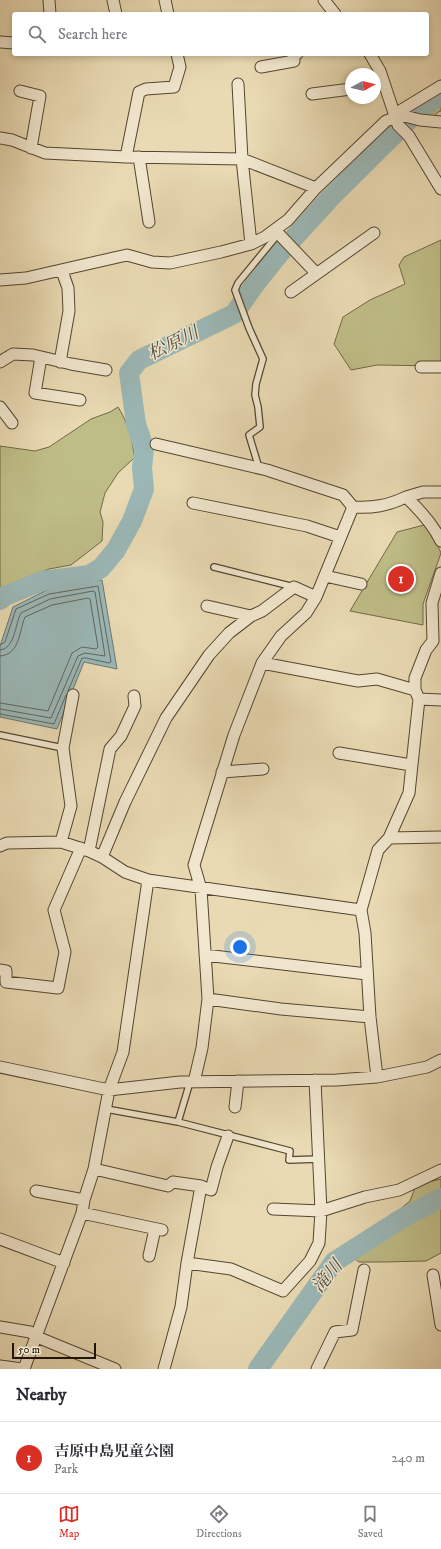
<!DOCTYPE html>
<meta charset="utf-8">
<style>
:root{--surface:#fff;--page:#f2f2f3;--text:#2b2b33;--muted:#7c7c81;--line:#e1e1e2;--accent:#d93025}
body{margin:0;font-family:"IM FELL DW Pica","Noto Serif JP",serif;background:var(--page);color:var(--text)}
.compass{position:absolute;left:345px;top:68px;width:36px;height:36px;border-radius:50%;background:var(--surface);box-shadow:0 2px 6px #0003;rotate:82deg}
.scale{position:absolute;left:12px;bottom:10px;width:84px;box-sizing:border-box;padding-left:4px;border:2px solid #231506;border-top:0;font-size:11px;line-height:14px;white-space:nowrap;color:#231506;-webkit-text-stroke:3px #f1e7ce;paint-order:stroke}
.you{position:absolute;left:240px;top:947px;width:14px;height:14px;margin:-10px;border:3px solid #fff;border-radius:50%;background:#1a73e8;box-shadow:0 0 0 6px #1a73e833}
.badge{display:grid;place-items:center;width:26px;height:26px;border-radius:50%;background:var(--accent);color:#fff;font-size:13px;font-weight:700}
.pin{position:absolute;translate:-50% -50%;border:2px solid #fff;box-shadow:0 1px 4px #0006}
.list{margin:0;padding:0;list-style:none}
h2{display:flex;justify-content:space-between;align-items:center;height:52px;margin:0;padding:0 16px;font-size:17px}
h2 small{font-size:13px;font-weight:400;color:var(--muted)}
.list li{display:grid;grid-template-columns:26px 1fr auto;gap:12px;align-items:center;box-sizing:border-box;height:72px;padding:0 16px;border-top:1px solid var(--line)}
.list b{display:block;font-size:15px;white-space:nowrap}
.list p{margin:0;font-size:13px;white-space:nowrap;color:var(--muted)}
.list em{font-size:13px;font-style:normal;color:var(--muted)}
.icon{flex:none;width:22px;height:22px;fill:none;stroke:currentColor;stroke-width:2;stroke-linecap:round;stroke-linejoin:round}
.map{position:relative;flex:none;width:441px;height:1369px;overflow:hidden}
.search{position:absolute;background:var(--surface);box-shadow:0 2px 6px #0003;left:12px;right:12px;top:12px;height:44px;display:flex;align-items:center;gap:10px;box-sizing:border-box;padding:0 14px;border-radius:4px;color:var(--muted);font-size:15px}
.sheet{height:124px;background:var(--surface)}
nav{display:flex;justify-content:space-around;align-items:center;box-sizing:border-box;height:56px;border-top:1px solid var(--line);background:var(--surface);font-size:11px;color:var(--muted)}
nav a{display:grid;justify-items:center;gap:2px}
nav .on{color:var(--accent)}
.map>svg:first-child{display:block}
.green{fill:#bfbd87;stroke:#716946}
.water{fill:#9bb8b7;stroke:#6b7770}
.lines{fill:none;stroke-linecap:round;stroke-linejoin:round}
.shore{stroke:#5f665e;stroke-width:1}
.river{stroke:#9bb8b7;stroke-width:20}
.service-casing{stroke:#544631;stroke-width:8}
.minor-casing{stroke:#544631;stroke-width:13}
.service{stroke:#f1e7ce;stroke-width:5.5}
.minor{stroke:#f1e7ce;stroke-width:11}
.labels{text-anchor:middle;stroke-width:3;stroke-linejoin:round;paint-order:stroke}
.water-label{font-size:18px;font-style:italic;fill:#4d4e44;stroke:#f1e7ce}
</style>
<div class="map">
<svg width="441" height="1369" viewBox="0 0 441 1369">
<rect width="100%" height="100%" fill="#e9dab3"/>
<filter id="stains"><feTurbulence type="fractalNoise" baseFrequency=".005" numOctaves="4"/><feColorMatrix values="0 0 0 0 .2 0 0 0 0 .09 0 0 0 0 .02 0 0 0 .5 -.17"/></filter>
<radialGradient id="worn" r=".72"><stop offset=".6" stop-color="#630" stop-opacity="0"/><stop offset="1" stop-color="#630" stop-opacity=".3"/></radialGradient>
<path class="green" d="M441 86V111L438 112 430 121 404 111Z
M441 240V366L377 365 351 370 334 344 343 317 370 300 405 284 399 265 404 257Z
M118 407C128 423 133 439 134 458L118 473 105 493 100 512 103 522 102 541 71 565 49 569 21 581 0 594V446L35 451 49 447 91 419 110 412Z
M428 524 441 553 423 604V625L350 611 397 532Z
M441 1179V1253L426 1261 385 1262H359L348 1253 410 1201 416 1185Z"/>
<path class="water" d="M102 580 117 669 84 662 57 729 0 717V646L13 607 47 590Z"/>
<g class="lines">
<path class="shore" d="M0 645 5 642 16 609 49 594 98 586 111 662 109 663 86 658H82L68 691
M0 650C15 649 15 624 21 613L50 599 93 591 95 592 105 656 85 653 78 656 51 718 0 709
M0 656C20 655 19 631 25 617L52 605 88 598 90 599 98 647 96 649 82 647 72 653 48 711 0 703
M0 714 54 724 66 695"/>
<path class="river" d="M0 600 5 596 42 581 89 575 101 568 116 550 132 521 144 489 142 468 144 448 136 424 129 373 139 360 234 314 256 283 280 253 332 196 420 109 441 95
M258 1369 334 1262 401 1219 441 1198"/>
<g class="service-casing">
<path id="service" d="M259 468 249 435 260 427 258 407 255 395 256 384 263 359 249 328 235 290 238 283 279 233
M214 567 294 587
M0 735 63 748
M106 1109 178 1122 290 1151 289 1160 319 1159
M178 1122 190 1082"/>
</g>
<g class="minor-casing">
<path id="minor" d="M49 0 50 14
M113 0 116 14
M165 0 168 14
M324 0 335 14
M0 42 14 43
M370 54 380 71 398 125 409 136 441 189
M261 67 294 61 293 55 297 54
M238 84 242 159 251 244
M20 91 40 96 31 148
M312 94 351 89
M395 114 441 86
M0 138 12 140 45 153 126 157 242 159 316 188
M126 157 139 92 146 89 174 87 180 67 177 54
M139 157 149 222
M275 230 316 273
M0 280 26 278 127 255 152 262 170 263 221 252 251 244 265 237 288 220 316 188 386 121 401 115 420 120 441 122
M291 292 374 233
M41 357 35 393 80 400
M0 362 13 354 33 355 71 364 106 370
M60 362 69 311 68 288 62 271
M421 367H441
M0 407 12 423
M156 444 267 470 343 495 353 507C373 508 387 506 406 497 420 510 432 523 441 541
M406 497 423 492H441
M193 503 307 526 340 537
M325 576 361 584
M207 606 251 616
M262 663 358 681 377 679 415 690
M419 699 441 700
M339 753 411 765
M222 772 263 769
M389 838 441 837
M61 842 71 806 63 748 73 695
M0 846 7 843 61 842 89 851 102 857 125 872 148 880 361 910
M89 851 110 749 121 736 135 706 134 696
M102 857 125 802 166 718 209 655 229 633 251 616 262 611 294 587 316 597
M205 955 367 974
M0 970 6 971V982L58 988 65 952 54 910 81 848
M208 999 281 1009 370 1017
M0 1067 109 1090 180 1082 337 1080 377 1077 427 1067 441 1060
M377 1077 370 1017 365 933 361 910 378 850 389 838 409 793 419 699 415 690V678L426 650 433 641 432 603 441 573
M194 1082 202 1048 208 999 201 889 194 865 234 735 262 663 281 636 306 613 316 597 353 507
M235 1107 238 1081
M94 1169 168 1186 173 1182 201 1186 211 1190 217 1167 228 1136
M36 1191 84 1200
M273 1209 321 1211 365 1197 399 1190 441 1170
M82 1213 162 1230
M0 1239 64 1263
M149 1256 155 1229
M187 1263 231 1269 283 1291 310 1261 319 1243 321 1211 315 1080
M433 1275 441 1325
M0 1327 30 1332 37 1337 115 1369
M0 1366 22 1369
M24 1369 82 1213 84 1200 94 1169 109 1090 123 1052 148 880
M164 1369 181 1307 187 1263 201 1186
M317 1369 335 1332 352 1330 364 1270"/>
</g>
<use href="#service" class="service"/>
<use href="#minor" class="minor"/>
</g>
<g class="labels">
<g class="water-label">
<text transform="translate(173 343) rotate(-26)" y="6">松原川</text>
<text transform="translate(327 1276) rotate(-50)" y="6">滝川</text>
</g>
</g>
<rect width="100%" height="100%" filter="url(#stains)"/>
<rect width="100%" height="100%" fill="url(#worn)"/>
</svg>
<svg class="compass" viewBox="-18 -18 36 36"><path d="M0-13l5 13h-10z" fill="#e53935"/><path d="M0 13l5-13h-10z" fill="#7c7c81"/></svg>
<div class="scale">50 m</div>
<div class="you"></div>
<div class="pin badge" style="left:401px;top:579px">1</div>
<div class="search"><svg class="icon" aria-label="search" viewBox="0 0 24 24"><circle cx="10" cy="10" r="6"/><path d="M15 15l6 6"/></svg>Search here</div>
</div>
<section class="sheet">
<h2>Nearby<small></small></h2>
<ul class="list">
<li><span class="badge">1</span><div><b>吉原中島児童公園</b><p>Park</p></div><em>240 m</em></li>
</ul>
</section>
<nav>
<a class="on"><svg class="icon" aria-label="map" viewBox="0 0 24 24"><path d="M3 6l6-2 6 2 6-2v14l-6 2-6-2-6 2zM9 4v14M15 6v14"/></svg>Map</a>
<a><svg class="icon" aria-label="directions" viewBox="0 0 24 24"><path d="M12 3l9 9-9 9-9-9zM9 14v-3h6M13 9l2 2-2 2"/></svg>Directions</a>
<a><svg class="icon" aria-label="saved" viewBox="0 0 24 24"><path d="M7 4h10v16l-5-4-5 4z"/></svg>Saved</a>
</nav>
